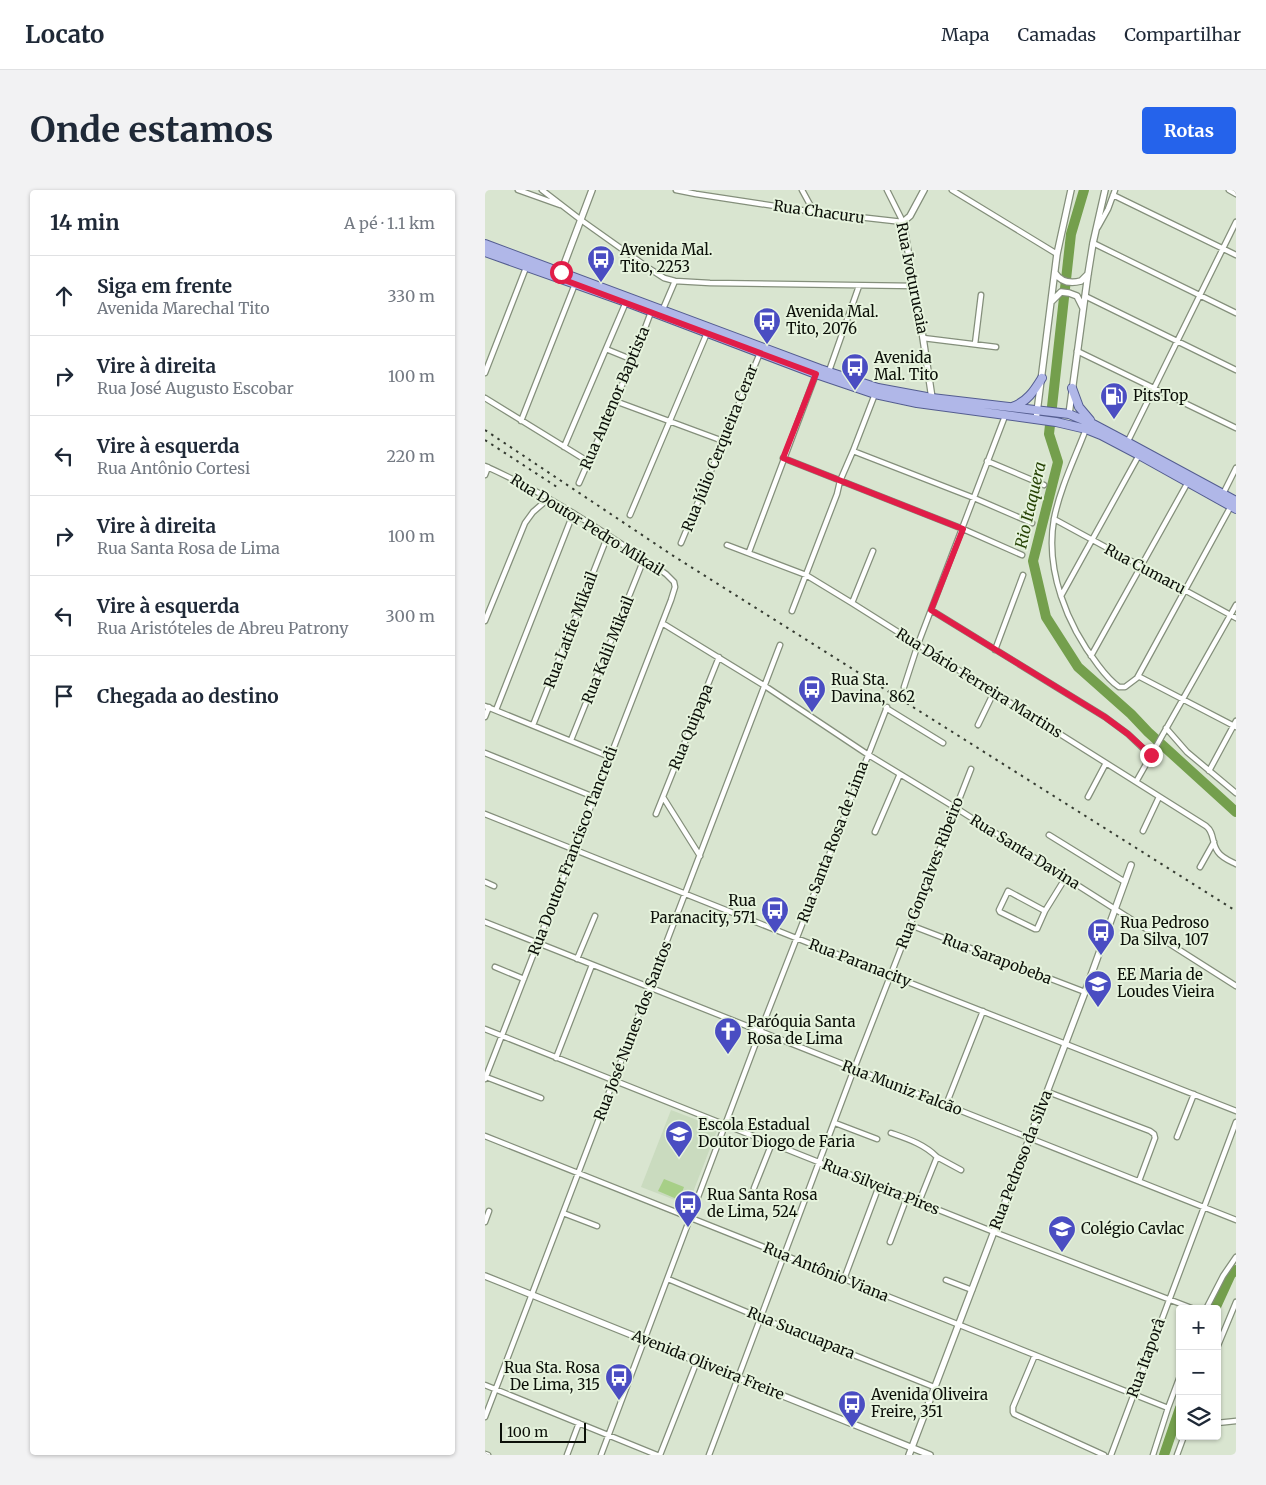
<!DOCTYPE html>
<html lang="pt">
<meta charset="utf-8">
<style>
:root{--surface:#fff;--page:#f2f2f3;--text:#1f2937;--muted:#747a83;--line:#e0e1e3;--accent:#2563eb}
body{margin:0;font-family:Merriweather,serif;background:var(--page);color:var(--text)}
.controls{position:absolute;right:15px;bottom:15px;display:grid;overflow:hidden;border-radius:5px;box-shadow:0 1px 4px #0004}
.controls button{width:45px;height:45px;display:grid;place-items:center;padding:0;border:0;border-bottom:1px solid var(--line);background:var(--surface);color:var(--text);font:25px sans-serif}
.scale{position:absolute;left:15px;bottom:12px;width:86px;box-sizing:border-box;padding-left:5px;border:2px solid #0c1009;border-top:0;font-size:14px;line-height:18px;white-space:nowrap;color:#0c1009;-webkit-text-stroke:4px #e6f3dd;paint-order:stroke}
.stop{position:absolute;width:15px;height:15px;margin:-11px;border:4px solid #e11d48;border-radius:50%;background:#fff}
.stop.end{background:#e11d48;border-color:#fff;box-shadow:0 1px 5px #0008}
.list{margin:0;padding:0;list-style:none}
h2{display:flex;justify-content:space-between;align-items:center;height:65px;margin:0;padding:0 20px;font-size:21px}
h2 small{font-size:16px;font-weight:400;color:var(--muted)}
.list li{display:grid;grid-template-columns:32px 1fr auto;gap:15px;align-items:center;box-sizing:border-box;height:80px;padding:0 20px;border-top:1px solid var(--line)}
.list b{display:block;font-size:19px;white-space:nowrap}
.list p{margin:0;font-size:16px;white-space:nowrap;color:var(--muted)}
.list em{font-size:16px;font-style:normal;color:var(--muted)}
.icon{flex:none;width:28px;height:28px;fill:none;stroke:currentColor;stroke-width:2;stroke-linecap:round;stroke-linejoin:round}
.map{position:relative;flex:none;width:751px;height:1265px;overflow:hidden;border-radius:5px}
header{display:flex;align-items:center;gap:30px;box-sizing:border-box;height:70px;padding:0 25px;background:var(--surface);border-bottom:1px solid var(--line)}
header strong{font-size:24px}
nav{display:flex;gap:28px;margin-inline-start:auto;font-size:18px}
.intro{display:flex;align-items:center;justify-content:space-between;box-sizing:border-box;height:120px;padding:0 30px}
h1{margin:0;font-size:35px}
.button{padding:12px 22px;border-radius:5px;background:var(--accent);color:#fff;font-size:18px;font-weight:700}
main{display:flex;gap:30px;padding:0 30px}
aside{flex:1;background:var(--surface);border-radius:5px;box-shadow:0 1px 4px #0004}
.map>svg:first-child{display:block}
.built{fill:#cadbbf}
.pitch{fill:#a7cf87}
.lines{fill:none;stroke-linecap:round;stroke-linejoin:round}
.river{stroke:#749f4d;stroke-width:10}
.minor-casing{stroke:#848f7b;stroke-width:7}
.tertiary-casing{stroke:#848f7b;stroke-width:8}
.primary-casing{stroke:#545d90;stroke-width:10}
.minor{stroke:#fff;stroke-width:4.5}
.tertiary{stroke:#fff;stroke-width:5.5}
.primary{stroke:#b0b7e8;stroke-width:8}
.rail{stroke:#363c32;stroke-width:2;stroke-dasharray:2.5 5;stroke-linecap:butt}
.route{stroke:#e11d48;stroke-width:6}
.labels{text-anchor:middle;stroke-width:4;stroke-linejoin:round;paint-order:stroke}
.street-label{font-size:15px;fill:#0c1009;stroke:#e6f3dd}
.poi-label{font-size:15px;fill:#0c1009;stroke:#e6f3dd;text-anchor:start}
.water-label{font-size:16px;font-style:italic;fill:#264205;stroke:#e6f3dd}
</style>
<header>
<strong>Locato</strong>
<nav><a>Mapa</a><a>Camadas</a><a>Compartilhar</a></nav>
</header>
<div class="intro"><h1>Onde estamos</h1><a class="button">Rotas</a></div>
<main>
<aside>
<h2>14 min<small>A pé · 1.1 km</small></h2>
<ul class="list">
<li><svg class="icon" aria-label="ahead" viewBox="0 0 24 24"><path d="M12 20V5M6 11l6-6 6 6"/></svg><div><b>Siga em frente</b><p>Avenida Marechal Tito</p></div><em>330 m</em></li>
<li><svg class="icon" aria-label="right" viewBox="0 0 24 24"><path d="M7 20v-9h11M14 6l5 5-5 5"/></svg><div><b>Vire à direita</b><p>Rua José Augusto Escobar</p></div><em>100 m</em></li>
<li><svg class="icon" aria-label="left" viewBox="0 0 24 24"><path d="M17 20v-9H6M10 6l-5 5 5 5"/></svg><div><b>Vire à esquerda</b><p>Rua Antônio Cortesi</p></div><em>220 m</em></li>
<li><svg class="icon" aria-label="right" viewBox="0 0 24 24"><path d="M7 20v-9h11M14 6l5 5-5 5"/></svg><div><b>Vire à direita</b><p>Rua Santa Rosa de Lima</p></div><em>100 m</em></li>
<li><svg class="icon" aria-label="left" viewBox="0 0 24 24"><path d="M17 20v-9H6M10 6l-5 5 5 5"/></svg><div><b>Vire à esquerda</b><p>Rua Aristóteles de Abreu Patrony</p></div><em>300 m</em></li>
<li><svg class="icon" aria-label="arrive" viewBox="0 0 24 24"><path d="M6 21V4h12l-3 4 3 4H6"/></svg><div><b>Chegada ao destino</b></div></li>
</ul>
</aside>
<div class="map">
<svg width="751" height="1265" viewBox="0 0 751 1265">
<rect width="100%" height="100%" fill="#d9e5d0"/>
<path class="built" d="M186 920 233 938 203 1015 156 997Z"/>
<path class="pitch" d="M179 989 199 997 194 1010 173 1001Z"/>
<g class="lines">
<path class="river" d="M599 0 586 44 564 244 573 272 548 371 561 427 593 477 646 524 663 542 751 622
M730 1119 746 1084 751 1080
M679 1265 695 1218"/>
<g class="minor-casing">
<path id="minor" d="M33 0 75 15
M57 0 96 30 165 79 179 88 190 91 225 93 430 96
M191 0 211 4 329 22 418 32 402 0
M317 0 329 22
M467 0 572 64
M744 0 751 4
M628 5 751 65
M613 37 623 19 630 0
M608 53 751 123
M600 106 751 180
M178 119 190 91
M438 148 511 157
M490 154 496 105
M121 159 148 170
M592 161 751 238
M344 181 374 96
M0 183 42 75
M0 208 104 272
M130 211 238 251
M36 231 90 94
M601 239C590 268 575 298 569 329 560 380 582 435 613 475 619 483 625 491 634 497H640L652 488 746 316
M642 253 751 32
M79 257 141 112
M368 261 489 308 547 333
M298 268 478 339 537 365
M502 271 559 295
M0 276C63 304 124 345 181 384L189 392 190 397 186 410 0 889
M0 285 3 277
M94 293 148 170 166 122
M738 304 751 278
M145 325 222 143
M569 329 751 428
M196 353 275 163
M242 355 321 385 367 413 721 636C730 643 726 653 733 662 737 668 745 671 751 674
M264 362 331 184
M576 406 654 265
M367 413 388 361
M446 420 620 527 643 544 665 565
M307 421 352 304 355 291 368 261 390 204
M0 431 40 333 48 322 63 309
M177 433 280 496 382 564 471 618 751 796
M510 460 538 385
M606 466 703 292
M653 486 751 537
M419 497 433 454 520 226
M0 516 125 567
M401 518 458 553
M11 520 88 324
M0 527 4 517
M48 535 123 345
M493 535 509 502
M681 538 702 562 751 603
M86 550 159 369
M0 563 109 607
M724 581 751 531
M651 592 751 415
M178 607 215 666
M603 607 621 573
M0 624 311 748 751 921
M171 624 234 467
M658 641 674 607
M390 642 415 584
M564 645 640 692
M715 677 729 652
M0 692 9 696
M560 721 523 701 514 720 515 722 550 739H552L560 721 581 687
M0 732 751 1030
M425 735 600 802
M92 769 110 726
M10 777 39 789
M0 839 509 1042 709 1119
M71 868 107 775
M1 887 56 908
M563 902 665 941 669 944 670 948 654 991
M461 915 498 821
M350 933 392 949
M406 943C423 949 439 954 452 967L434 1012
M0 946 683 1218
M692 947 709 904
M452 967 476 980
M269 998 287 953
M78 1023 112 1036
M0 1032 4 1021
M405 1052 422 1007
M183 1089 276 1128 449 1197
M359 1089 394 996
M461 1090 487 1100
M721 1119 738 1086 751 1067
M732 1158 751 1112
M550 1165 528 1217V1222L529 1224 619 1265
M0 1195 172 1265
M0 1227 295 455
M732 1233 751 1231
M0 1264 3 1265
M82 1265 94 1233
M116 1265 275 842 402 517
M175 1265 212 1171
M224 1265 369 879 486 579
M626 1265 751 932
M668 1265 683 1218 695 1186
M692 1265 699 1246"/>
</g>
<g class="tertiary-casing">
<path id="tertiary" d="M439 0 425 26 418 32 438 148 447 208
M570 83C576 92 585 94 596 91L603 84
M75 85 107 0
M567 111 576 102 584 103 592 106 598 118
M584 224 603 84 608 53 620 0
M551 230 572 64 586 0
M0 1086 445 1265
M424 1265 600 802 646 675"/>
</g>
<g class="primary-casing">
<path id="primary" d="M0 54 335 179 393 198 447 208 584 224 608 234 642 252 751 311
M0 62 141 112 331 184 390 204 432 213 571 232 601 239 616 245 654 265 751 319
M587 198 594 217 605 230
M527 217C542 212 549 201 557 188"/>
</g>
<use href="#minor" class="minor"/>
<use href="#tertiary" class="tertiary"/>
<use href="#primary" class="primary"/>
<path class="rail" d="M0 240 187 365 751 721
M0 250 75 299"/>
</g>
<g class="lines">
<path class="route" d="M76 82 74 88 331 184 298 268 478 339 446 420 620 527 643 544 666 565"/>
</g>
<defs>
<g id="bus-pin" transform="scale(1.4375)"><path d="M0 17L-7.5 6A9.5 9.5 0 1 1 7.5 6Z" fill="#4a4dc2" stroke="#e6f3dd"/><path d="M-5-6H5V4H4V6H2V4H-2V6H-4V4H-5ZM-3.5-4V0h7V-4ZM-3.5 1.2v1.5H-2V1.2ZM2 1.2v1.5H3.5V1.2Z" fill="#fff"/></g>
<g id="fuel-pin" transform="scale(1.4375)"><path d="M0 17L-7.5 6A9.5 9.5 0 1 1 7.5 6Z" fill="#4a4dc2" stroke="#e6f3dd"/><path d="M-5.5-6h7V0h2V4h1.3V-2.5L3-4.5l.8-.8L6-3V5H2.5V1h-1V6h-7ZM-4.2-4.7v3.2H.2V-4.7Z" fill="#fff"/></g>
<g id="school-pin" transform="scale(1.4375)"><path d="M0 17L-7.5 6A9.5 9.5 0 1 1 7.5 6Z" fill="#4a4dc2" stroke="#e6f3dd"/><path d="M0-5L7-2L0 1L-7-2ZM-4 1L0 2.5L4 1V4Q0 6-4 4Z" fill="#fff"/></g>
<g id="church-pin" transform="scale(1.4375)"><path d="M0 17L-7.5 6A9.5 9.5 0 1 1 7.5 6Z" fill="#4a4dc2" stroke="#e6f3dd"/><path d="M-1.2-6h2.4v3.5h3.3v2.4h-3.3V6h-2.4V-.1h-3.3v-2.4h3.3Z" fill="#fff"/></g>
</defs>
<g fill-rule="evenodd">
<use href="#bus-pin" x="116" y="69"/>
<use href="#bus-pin" x="282" y="131"/>
<use href="#bus-pin" x="370" y="177"/>
<use href="#fuel-pin" x="629" y="206"/>
<use href="#bus-pin" x="327" y="499"/>
<use href="#bus-pin" x="290" y="720"/>
<use href="#bus-pin" x="616" y="742"/>
<use href="#school-pin" x="613" y="794"/>
<use href="#church-pin" x="243" y="841"/>
<use href="#school-pin" x="194" y="944"/>
<use href="#bus-pin" x="203" y="1014"/>
<use href="#school-pin" x="577" y="1039"/>
<use href="#bus-pin" x="134" y="1187"/>
<use href="#bus-pin" x="367" y="1214"/>
</g>
<g class="labels">
<g class="street-label">
<text transform="translate(334 22) rotate(8)" y="5">Rua Chacuru</text>
<text transform="translate(427 88) rotate(79)" y="5">Rua Ivoturucaia</text>
<text transform="translate(130 208) rotate(-67)" y="5">Rua Antenor Baptista</text>
<text transform="translate(235 258) rotate(-68)" y="5">Rua Júlio Cerqueira Cerar</text>
<text transform="translate(102 335) rotate(32)" y="5">Rua Doutor Pedro Mikail</text>
<text transform="translate(660 379) rotate(28)" y="5">Rua Cumaru</text>
<text transform="translate(86 440) rotate(-69)" y="5">Rua Latife Mikail</text>
<text transform="translate(123 460) rotate(-68)" y="5">Rua Kalil Mikail</text>
<text transform="translate(494 493) rotate(32)" y="5">Rua Dário Ferreira Martins</text>
<text transform="translate(206 537) rotate(-68)" y="5">Rua Quipapa</text>
<text transform="translate(348 652) rotate(-69)" y="5">Rua Santa Rosa de Lima</text>
<text transform="translate(88 661) rotate(-69)" y="5">Rua Doutor Francisco Tancredi</text>
<text transform="translate(540 662) rotate(32)" y="5">Rua Santa Davina</text>
<text transform="translate(445 683) rotate(-69)" y="5">Rua Gonçalves Ribeiro</text>
<text transform="translate(512 769) rotate(21)" y="5">Rua Sarapobeba</text>
<text transform="translate(375 773) rotate(21)" y="5">Rua Paranacity</text>
<text transform="translate(148 841) rotate(-69)" y="5">Rua José Nunes dos Santos</text>
<text transform="translate(417 898) rotate(21)" y="5">Rua Muniz Falcão</text>
<text transform="translate(536 970) rotate(-69)" y="5">Rua Pedroso da Silva</text>
<text transform="translate(396 997) rotate(22)" y="5">Rua Silveira Pires</text>
<text transform="translate(341 1082) rotate(22)" y="5">Rua Antônio Viana</text>
<text transform="translate(316 1143) rotate(22)" y="5">Rua Suacuapara</text>
<text transform="translate(661 1168) rotate(-70)" y="5">Rua Itaporâ</text>
<text transform="translate(223 1175) rotate(22)" y="5">Avenida Oliveira Freire</text>
</g>
<g class="poi-label">
<text x="135" y="65">Avenida Mal.<tspan x="135" dy="17">Tito, 2253</tspan></text>
<text x="301" y="127">Avenida Mal.<tspan x="301" dy="17">Tito, 2076</tspan></text>
<text x="389" y="173">Avenida<tspan x="389" dy="17">Mal. Tito</tspan></text>
<text x="648" y="211">PitsTop</text>
<text x="346" y="495">Rua Sta.<tspan x="346" dy="17">Davina, 862</tspan></text>
<text x="271" y="716" text-anchor="end">Rua<tspan x="271" dy="17">Paranacity, 571</tspan></text>
<text x="635" y="738">Rua Pedroso<tspan x="635" dy="17">Da Silva, 107</tspan></text>
<text x="632" y="790">EE Maria de<tspan x="632" dy="17">Loudes Vieira</tspan></text>
<text x="262" y="837">Paróquia Santa<tspan x="262" dy="17">Rosa de Lima</tspan></text>
<text x="213" y="940">Escola Estadual<tspan x="213" dy="17">Doutor Diogo de Faria</tspan></text>
<text x="222" y="1010">Rua Santa Rosa<tspan x="222" dy="17">de Lima, 524</tspan></text>
<text x="596" y="1044">Colégio Cavlac</text>
<text x="115" y="1183" text-anchor="end">Rua Sta. Rosa<tspan x="115" dy="17">De Lima, 315</tspan></text>
<text x="386" y="1210">Avenida Oliveira<tspan x="386" dy="17">Freire, 351</tspan></text>
</g>
<g class="water-label">
<text transform="translate(545 315) rotate(-77)" y="6">Rio Itaquera</text>
</g>
</g>
</svg>
<div class="controls">
<button>+</button>
<button>−</button>
<button><svg class="icon" aria-label="layers" viewBox="0 0 24 24"><path d="M12 4l9 5-9 5-9-5zM3 14l9 5 9-5"/></svg></button>
</div>
<div class="scale">100 m</div>
<div class="stop" style="left:76px;top:82px"></div>
<div class="stop end" style="left:666px;top:565px"></div>
</div>
</main>
